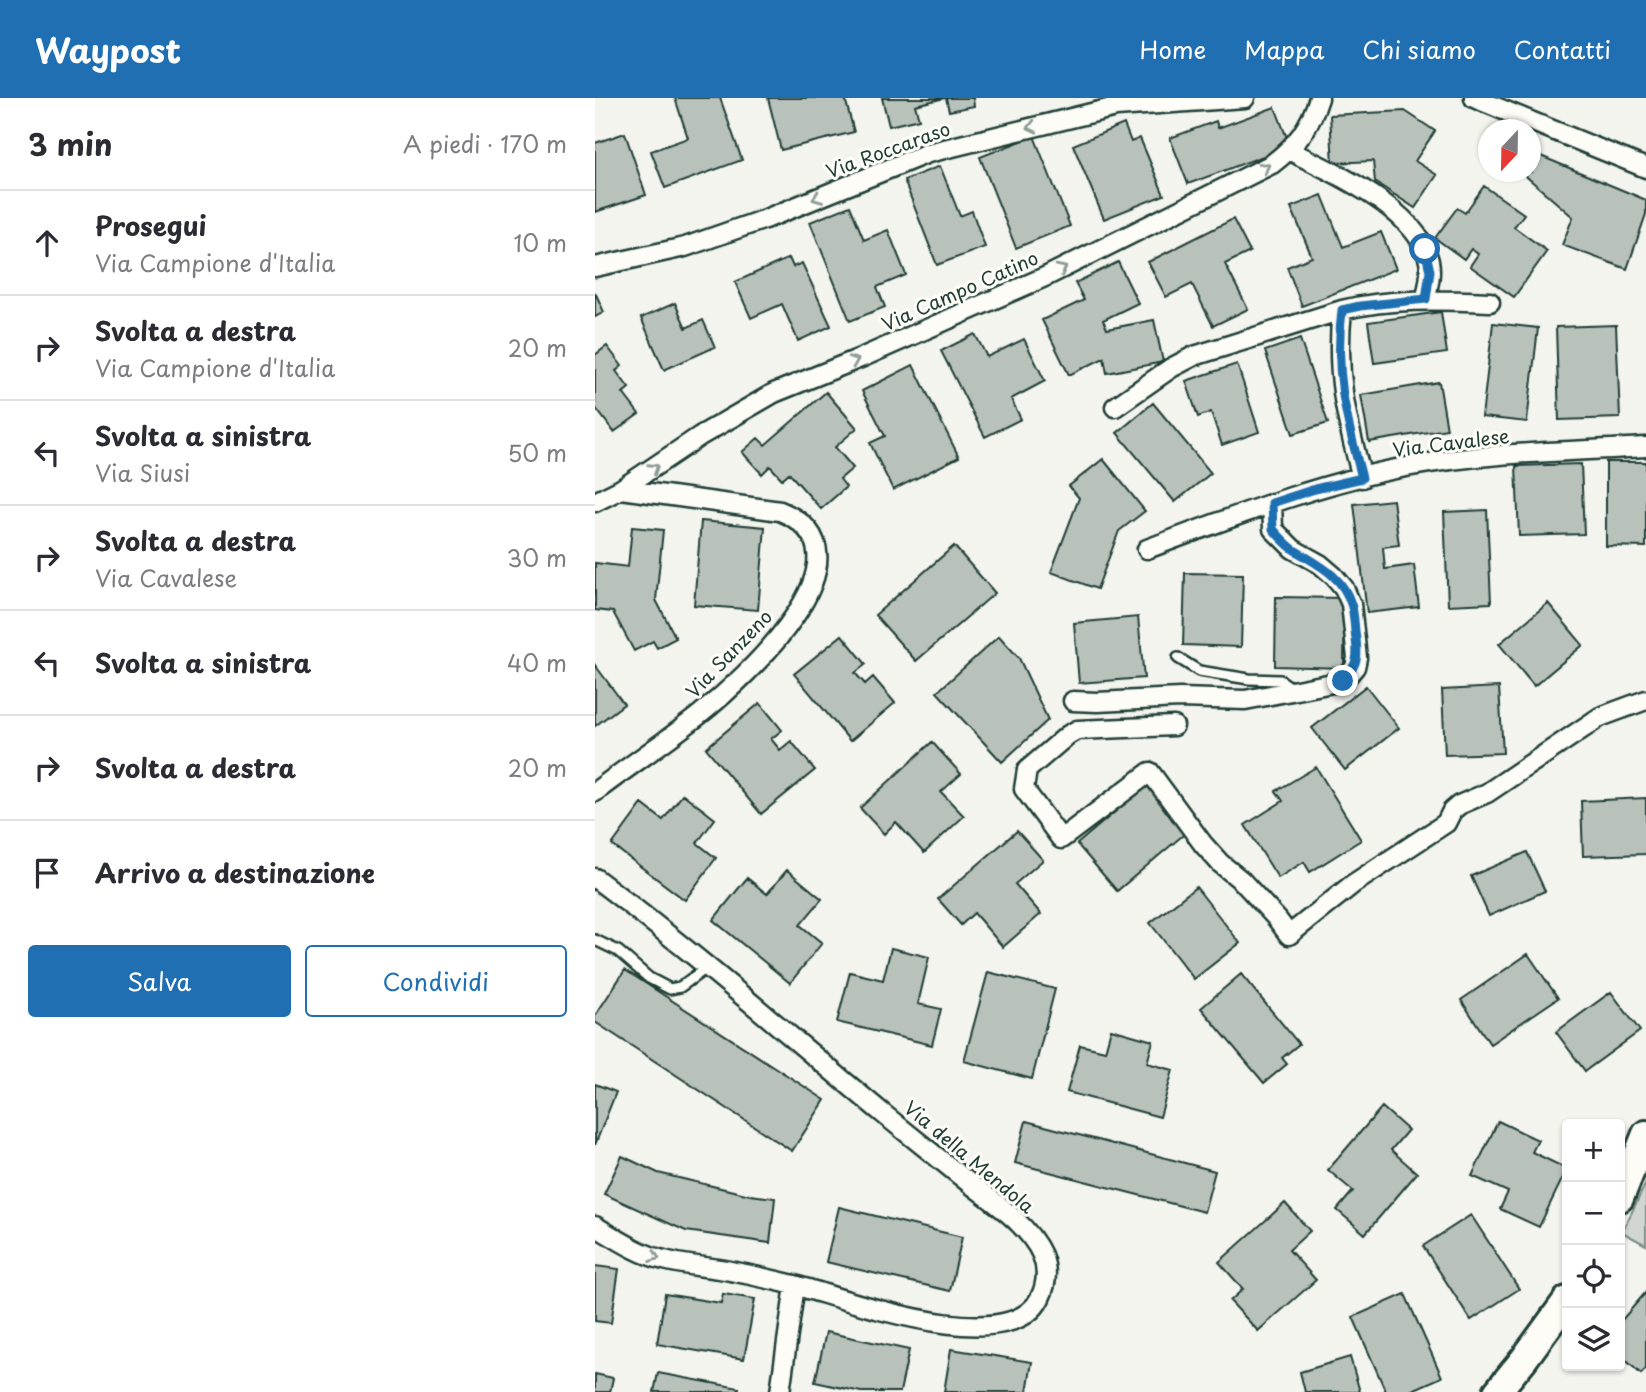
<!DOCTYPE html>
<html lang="it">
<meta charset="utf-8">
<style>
:root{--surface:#fff;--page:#f7f7f7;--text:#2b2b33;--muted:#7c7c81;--line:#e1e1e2;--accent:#1f6fb2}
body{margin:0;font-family:"Playpen Sans",sans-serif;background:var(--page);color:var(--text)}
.controls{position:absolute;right:21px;bottom:21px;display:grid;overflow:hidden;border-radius:7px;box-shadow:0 2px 5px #0004}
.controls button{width:63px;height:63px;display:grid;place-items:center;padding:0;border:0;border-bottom:2px solid var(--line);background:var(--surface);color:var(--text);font:35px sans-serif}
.compass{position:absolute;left:883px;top:21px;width:63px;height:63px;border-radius:50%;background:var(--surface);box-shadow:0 2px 5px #0004;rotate:202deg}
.stop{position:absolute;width:21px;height:21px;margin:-16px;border:5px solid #1f6fb2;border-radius:50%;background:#fff}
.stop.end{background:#1f6fb2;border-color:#fff;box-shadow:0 2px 7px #0008}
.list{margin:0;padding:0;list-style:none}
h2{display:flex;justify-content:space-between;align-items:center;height:91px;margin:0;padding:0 28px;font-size:30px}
h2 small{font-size:23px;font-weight:400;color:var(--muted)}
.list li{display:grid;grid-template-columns:46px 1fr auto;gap:21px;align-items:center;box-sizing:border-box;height:105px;padding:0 28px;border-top:2px solid var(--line)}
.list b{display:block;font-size:26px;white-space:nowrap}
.list p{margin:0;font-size:23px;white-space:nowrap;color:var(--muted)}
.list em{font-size:23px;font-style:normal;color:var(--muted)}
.actions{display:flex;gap:14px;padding:21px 28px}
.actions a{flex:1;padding:16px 0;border:2px solid var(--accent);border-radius:7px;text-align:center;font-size:24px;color:var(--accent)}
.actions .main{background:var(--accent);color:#fff}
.icon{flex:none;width:38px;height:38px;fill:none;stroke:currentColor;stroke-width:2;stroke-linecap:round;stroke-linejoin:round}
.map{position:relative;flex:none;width:1051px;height:1294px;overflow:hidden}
header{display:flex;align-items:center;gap:42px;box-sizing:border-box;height:98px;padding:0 35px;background:var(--accent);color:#fff}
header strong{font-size:33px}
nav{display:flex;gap:38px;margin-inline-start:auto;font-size:24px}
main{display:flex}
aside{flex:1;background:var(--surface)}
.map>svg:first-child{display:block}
.green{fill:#d1d6d1;stroke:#788a82;stroke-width:2}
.building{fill:#b9c1bb;stroke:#1f3d34;stroke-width:2}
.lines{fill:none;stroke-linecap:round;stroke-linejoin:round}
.lane-casing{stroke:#1f3d34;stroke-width:14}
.street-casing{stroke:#1f3d34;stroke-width:23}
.secondary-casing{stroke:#1f3d34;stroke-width:32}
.lane{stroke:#fdfcf7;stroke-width:9}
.street{stroke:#fdfcf7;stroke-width:18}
.secondary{stroke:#fdfcf7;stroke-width:26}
.oneway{stroke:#8e9c96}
.route{stroke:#1f6fb2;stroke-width:9}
.labels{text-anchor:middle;stroke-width:6;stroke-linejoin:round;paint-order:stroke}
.street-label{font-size:19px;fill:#1f3d34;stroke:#fdfcf7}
</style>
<header>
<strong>Waypost</strong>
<nav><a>Home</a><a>Mappa</a><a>Chi siamo</a><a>Contatti</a></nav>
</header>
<main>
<aside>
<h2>3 min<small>A piedi · 170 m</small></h2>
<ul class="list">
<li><svg class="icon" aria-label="ahead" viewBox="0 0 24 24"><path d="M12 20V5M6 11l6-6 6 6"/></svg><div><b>Prosegui</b><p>Via Campione d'Italia</p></div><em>10 m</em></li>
<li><svg class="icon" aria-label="right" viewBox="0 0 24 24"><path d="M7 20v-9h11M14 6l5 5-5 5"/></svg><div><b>Svolta a destra</b><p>Via Campione d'Italia</p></div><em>20 m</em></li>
<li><svg class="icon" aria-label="left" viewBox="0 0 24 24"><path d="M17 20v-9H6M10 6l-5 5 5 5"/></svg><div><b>Svolta a sinistra</b><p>Via Siusi</p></div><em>50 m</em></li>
<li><svg class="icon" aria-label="right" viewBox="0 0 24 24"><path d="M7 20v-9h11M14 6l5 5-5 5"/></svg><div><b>Svolta a destra</b><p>Via Cavalese</p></div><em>30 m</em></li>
<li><svg class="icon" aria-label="left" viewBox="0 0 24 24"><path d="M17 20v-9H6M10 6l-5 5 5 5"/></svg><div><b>Svolta a sinistra</b></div><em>40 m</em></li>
<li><svg class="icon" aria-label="right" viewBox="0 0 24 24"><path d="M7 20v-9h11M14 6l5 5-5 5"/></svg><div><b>Svolta a destra</b></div><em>20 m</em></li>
<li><svg class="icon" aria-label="arrive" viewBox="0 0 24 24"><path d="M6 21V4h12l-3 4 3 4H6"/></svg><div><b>Arrivo a destinazione</b></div></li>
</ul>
<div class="actions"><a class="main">Salva</a><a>Condividi</a></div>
</aside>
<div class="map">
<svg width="1051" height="1294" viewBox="0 0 1051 1294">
<rect width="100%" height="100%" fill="#f4f4ef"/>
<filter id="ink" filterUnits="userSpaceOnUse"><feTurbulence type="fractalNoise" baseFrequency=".0143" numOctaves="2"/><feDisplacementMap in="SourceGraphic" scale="14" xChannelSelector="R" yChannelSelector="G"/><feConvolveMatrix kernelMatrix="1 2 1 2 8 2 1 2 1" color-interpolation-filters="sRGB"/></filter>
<g filter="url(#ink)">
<path class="green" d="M1051 1085V1147L1027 1134Z"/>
<path class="building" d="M80 0H125L147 62 70 90 56 53 93 40Z
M173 0H250L259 34 186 52Z
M287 0H350L320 7 324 21 294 28Z
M351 0H378L379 8 354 13Z
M680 9 695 48 593 86 575 40 621 23 623 30Z
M810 13 840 33 820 63 842 77 820 110 780 84 778 63 738 65 735 17Z
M529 26 536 44 545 40 569 97 509 121 478 47Z
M30 35 51 97 0 114V45Z
M439 38 475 128 421 150 385 59Z
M936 54 1051 102V116L1032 171 967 147 978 119 926 74H936Z
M345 68 365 118 377 113 390 149 342 167 309 82Z
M889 88 929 116 919 129 952 153 919 199 875 168 883 156 876 151 869 161 840 140 862 110 870 115Z
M727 97 748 149 786 134 801 171 707 208 692 169 717 159 696 109Z
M255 108 269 142 293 132 311 177 282 189 290 209 255 223 215 124Z
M638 121 655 154 630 166 653 211 618 228 597 186 571 199 553 164Z
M194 160 198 169 207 165 236 228 203 243 187 206 156 220 140 184Z
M523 164 543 205 508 222 512 231 559 222 568 264 512 275 509 260 474 277 447 222 489 202 480 185Z
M0 194 9 214 0 219Z
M80 205 91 230 108 222 120 249 69 272 46 220Z
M846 214 852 255 779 265 773 224Z
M898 225 943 230 932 324 887 319Z
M1021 227 1025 320 964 322 961 229Z
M380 236 392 259 429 241 450 283 416 301 426 321 390 339 346 253Z
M705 241 733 325 698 336 670 253Z
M12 248 27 268 21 273 34 290 28 295 44 316 19 334 0 309V257Z
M642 266 664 334 627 347 616 314 603 319 591 283Z
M318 267 364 359 298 392 275 345 290 338 267 293Z
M844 284 852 331 774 344 766 297Z
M231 294 262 330 240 349 258 370 245 381 251 389 226 411 194 375 187 381 175 368 167 376 147 354 163 340 170 347Z
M558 305 616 375 580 404 522 335Z
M508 361 550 413 524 433 502 491 456 474 484 400 474 388Z
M1011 364H1051V449L1011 448Z
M986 366 989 436 924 438 921 368Z
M798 402 804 447 788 449 790 471 819 467 824 509 772 515 759 406Z
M892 412 896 505 853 507 849 414Z
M106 423 170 429 163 512 99 507Z
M37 429 68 432 61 502 81 540 62 550 58 543 39 553 18 514 0 512V465L33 469Z
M359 448 400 495 321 563 280 517Z
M590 475 648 476 646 549 588 547Z
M681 499 750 500 749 570 680 568Z
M953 505 988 547 939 588 904 546Z
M543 519 549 580 484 585 479 525Z
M247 537 271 566 260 575 270 586 278 579 300 605 255 643 199 576Z
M404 538 424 560 453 622 407 664 342 594Z
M0 567 29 606 0 628Z
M771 588 804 630 750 672 717 630Z
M904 589 908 655 850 657 847 592Z
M165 605 187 632 176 641 185 652 196 643 220 672 166 716 111 650Z
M337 644 366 676 346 694 369 718 329 755 301 724 289 736 265 710Z
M721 669 766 742 715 774 709 764 683 780 650 727 688 703 681 693Z
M553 686 593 733 522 793 482 746Z
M88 696 120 721 102 745 121 760 90 802 17 747 47 706 68 722Z
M1051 700V756L988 758 986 703Z
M422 733 448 762 420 786 446 816 408 849 379 815 366 827 343 801Z
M932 754 950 793 894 818 876 778Z
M192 772 227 801 205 827 227 845 195 885 118 822 152 780 172 796Z
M601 789 645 845 599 881 555 825Z
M296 850 334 859 323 906 346 911 337 947 242 924 255 874 288 882Z
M933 856 963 900 895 946 866 902Z
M30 872 230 1002 197 1053 0 924V918Z
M393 874 460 891 437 981 369 963Z
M646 876 704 946 687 960 692 966 669 985 606 910Z
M1016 894 1045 933 990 973 961 934Z
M516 931 558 943 552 965 578 972 565 1019 472 994 485 947 510 953Z
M0 986 21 994 0 1047Z
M787 1009 813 1032 796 1052 822 1075 770 1136 742 1112 758 1093 733 1072Z
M431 1023 620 1073 609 1114 420 1065Z
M903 1023 943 1042 937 1054 972 1071 944 1129 905 1111 913 1094 877 1078Z
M27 1058 63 1075 155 1097 180 1100 175 1145 91 1133 9 1096Z
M690 1105 715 1133 694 1152 721 1182 663 1233 635 1203 648 1191 624 1164Z
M244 1109 367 1139 355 1193 231 1164Z
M876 1117 924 1191 876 1222 828 1148Z
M0 1168 24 1171 16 1225 0 1223Z
M1051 1194V1271L1046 1276 1025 1257V1224Z
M70 1196 126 1205 128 1196 160 1201 149 1261 62 1246Z
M810 1196 847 1279 813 1294H791L758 1219Z
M231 1234 314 1252 305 1294H266L220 1284Z
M356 1251 437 1264 432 1294H349Z
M755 1259 765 1294H710L705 1274Z
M63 1275 144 1290 143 1294H59Z
M0 1276 18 1280 15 1294H0Z"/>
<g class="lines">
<g class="lane-casing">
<path id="lane" d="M583 560 604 573 654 581 685 582 698 591
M0 842 23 853 54 880 75 891 85 889 114 868"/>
</g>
<g class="street-casing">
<path id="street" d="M879 0 1051 70
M695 53C738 74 836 117 835 174 835 183 832 192 831 201
M0 169 90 149 173 120 333 55 521 9 650 0
M747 212C740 276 751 319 767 380
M520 309 576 270 599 258 747 212C796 200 845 202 895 204
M0 404 26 391 105 338 179 295 268 259 452 178 677 66C702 47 715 29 724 0
M552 451C638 419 725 384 817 368 893 354 973 354 1051 349
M478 603 502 604 585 600 650 602 748 583 760 569 762 560 756 506 749 490 739 478 725 466 698 451 678 431 677 405
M579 628 482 632 473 637 432 672 429 691 466 741 555 674 608 746 625 765 647 783 682 821 694 837 758 786 851 725 857 713 864 707 892 695 1005 619 1051 602
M0 694C34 668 70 644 103 618 148 582 289 455 185 413L26 391
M0 780C100 855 194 938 291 1018 318 1040 346 1062 373 1084 399 1104 433 1126 447 1157 453 1172 452 1186 445 1200 414 1263 249 1200 199 1187 174 1181 149 1175 124 1171 105 1168 87 1167 69 1162 44 1156 22 1141 0 1128
M185 1294 200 1187"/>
</g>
<g class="secondary-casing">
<path id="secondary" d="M1025 1100 1051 1036
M902 1294 929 1261 972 1202"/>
</g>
<use href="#lane" class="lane"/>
<use href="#street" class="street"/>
<use href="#secondary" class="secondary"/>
</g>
<defs><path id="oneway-chevron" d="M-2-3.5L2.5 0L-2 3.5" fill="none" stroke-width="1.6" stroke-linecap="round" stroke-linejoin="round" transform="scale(1.75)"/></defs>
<g class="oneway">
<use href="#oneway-chevron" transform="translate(437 29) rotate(166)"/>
<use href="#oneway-chevron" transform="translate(670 69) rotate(-29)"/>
<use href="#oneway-chevron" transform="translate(222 100) rotate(158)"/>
<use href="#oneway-chevron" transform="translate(467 171) rotate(-27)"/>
<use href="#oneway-chevron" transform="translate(259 263) rotate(-22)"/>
<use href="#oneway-chevron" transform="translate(59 370) rotate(-33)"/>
<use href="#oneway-chevron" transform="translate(60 1159) rotate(20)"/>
</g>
</g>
<g class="lines" filter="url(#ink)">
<path class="route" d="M748 583C765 564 763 557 760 533 759 524 759 514 756 506 747 476 721 466 698 451 690 445 684 438 678 431L677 405 720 391 767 380C751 319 739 276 747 212L765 208 831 201 835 173 830 151"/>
</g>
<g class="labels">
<g class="street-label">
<text transform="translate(293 52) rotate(-20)" y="7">Via Roccaraso</text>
<text transform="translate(365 193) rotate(-24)" y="7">Via Campo Catino</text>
<text transform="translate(856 345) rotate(-7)" y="7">Via Cavalese</text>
<text transform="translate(134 556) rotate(-46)" y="7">Via Sanzeno</text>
<text transform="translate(374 1059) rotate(40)" y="7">Via della Mendola</text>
</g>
</g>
</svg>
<div class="controls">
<button>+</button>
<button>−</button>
<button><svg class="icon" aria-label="locate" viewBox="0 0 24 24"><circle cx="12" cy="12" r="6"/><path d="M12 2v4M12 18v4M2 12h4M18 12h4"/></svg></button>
<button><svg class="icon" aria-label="layers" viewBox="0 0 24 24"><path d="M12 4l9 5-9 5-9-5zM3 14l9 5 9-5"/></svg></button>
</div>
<svg class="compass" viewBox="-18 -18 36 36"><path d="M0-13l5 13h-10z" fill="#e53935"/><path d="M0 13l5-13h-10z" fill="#7c7c81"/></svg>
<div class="stop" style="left:830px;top:151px"></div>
<div class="stop end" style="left:748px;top:583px"></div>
</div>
</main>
